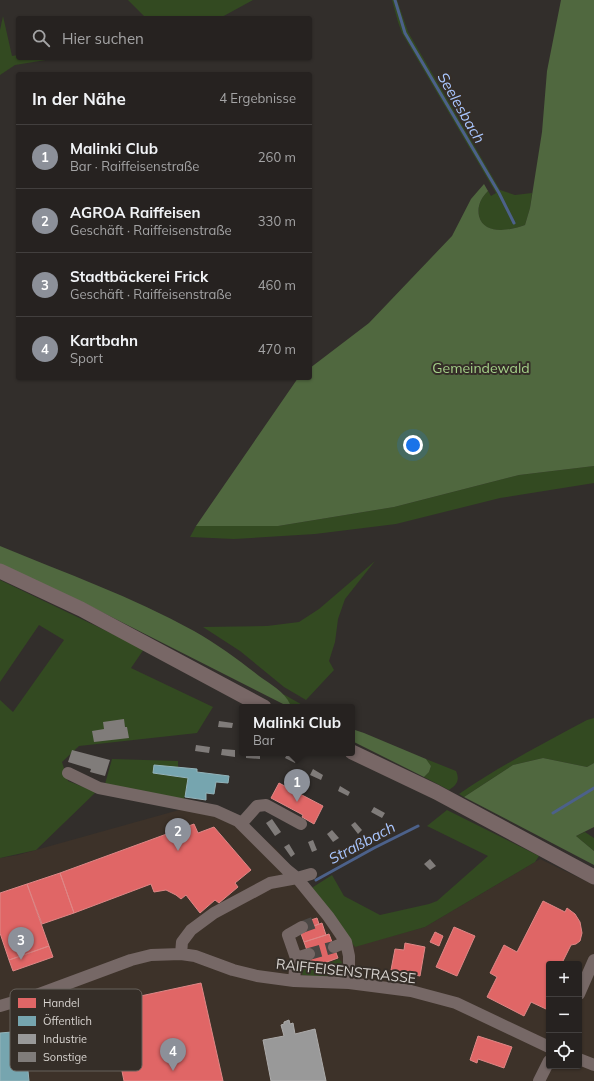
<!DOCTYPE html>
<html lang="de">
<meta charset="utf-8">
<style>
:root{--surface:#262220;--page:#2e2a29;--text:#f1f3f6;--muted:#a4a4a5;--line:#423f3e;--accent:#8c9099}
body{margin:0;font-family:Mulish,sans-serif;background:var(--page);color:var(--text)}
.controls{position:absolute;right:12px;bottom:12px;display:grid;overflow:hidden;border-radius:4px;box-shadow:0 1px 3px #0004}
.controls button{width:36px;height:36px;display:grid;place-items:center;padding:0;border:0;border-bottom:1px solid var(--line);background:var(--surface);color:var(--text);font:20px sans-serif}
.you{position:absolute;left:413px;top:445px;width:14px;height:14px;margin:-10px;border:3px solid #fff;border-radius:50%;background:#1a73e8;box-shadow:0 0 0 6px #1a73e833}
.badge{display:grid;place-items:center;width:26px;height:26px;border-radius:50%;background:var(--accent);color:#fff;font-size:13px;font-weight:700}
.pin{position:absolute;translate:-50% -33px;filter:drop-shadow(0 1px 2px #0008)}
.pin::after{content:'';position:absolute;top:21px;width:14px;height:12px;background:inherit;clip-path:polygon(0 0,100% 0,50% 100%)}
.popup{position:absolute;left:239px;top:704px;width:116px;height:52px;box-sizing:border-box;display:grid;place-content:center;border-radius:4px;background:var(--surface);filter:drop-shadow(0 1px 3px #0005);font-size:13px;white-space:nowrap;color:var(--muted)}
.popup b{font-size:15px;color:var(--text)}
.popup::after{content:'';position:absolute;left:50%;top:100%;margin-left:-8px;border:8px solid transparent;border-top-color:var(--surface)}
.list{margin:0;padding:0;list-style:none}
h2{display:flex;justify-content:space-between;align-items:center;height:52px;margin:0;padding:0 16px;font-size:17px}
h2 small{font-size:13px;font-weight:400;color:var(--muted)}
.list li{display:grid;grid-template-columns:26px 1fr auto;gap:12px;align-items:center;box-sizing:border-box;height:64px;padding:0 16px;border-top:1px solid var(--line)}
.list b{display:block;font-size:15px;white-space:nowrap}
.list p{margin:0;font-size:13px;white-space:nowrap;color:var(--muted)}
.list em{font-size:13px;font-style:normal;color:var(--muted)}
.icon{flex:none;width:22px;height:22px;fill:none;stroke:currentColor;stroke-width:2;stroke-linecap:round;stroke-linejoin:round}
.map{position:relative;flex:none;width:594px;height:1081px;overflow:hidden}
.search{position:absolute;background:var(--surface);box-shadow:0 1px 3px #0004;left:16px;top:16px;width:296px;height:44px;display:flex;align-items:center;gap:10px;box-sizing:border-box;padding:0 14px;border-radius:4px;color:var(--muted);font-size:15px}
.panel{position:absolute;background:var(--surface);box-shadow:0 1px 3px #0004;left:16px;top:72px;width:296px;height:308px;border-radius:4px}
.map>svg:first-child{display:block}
.built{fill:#3d3229;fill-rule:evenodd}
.green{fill:#334a21}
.forest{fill:#50683f}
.shops{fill:#e06666;stroke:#de8786}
.public{fill:#76a5af;stroke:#93b3b9}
.industry{fill:#999;stroke:#acabaa}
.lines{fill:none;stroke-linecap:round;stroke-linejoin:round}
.stream{stroke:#4c618a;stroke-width:3}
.building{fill:#807c7a}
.minor-tunnel{stroke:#4b4744;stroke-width:12;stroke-dasharray:12 6;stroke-linecap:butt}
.minor{stroke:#766866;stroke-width:12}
.major{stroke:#786766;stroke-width:15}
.labels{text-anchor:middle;stroke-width:4;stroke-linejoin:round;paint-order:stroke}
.park-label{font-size:14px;fill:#a5d189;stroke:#352e28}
.street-label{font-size:14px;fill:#d8d4d0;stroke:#352e28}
.water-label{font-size:15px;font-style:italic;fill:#a9c6ff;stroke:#352e28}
.key{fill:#352e28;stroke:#66605a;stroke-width:1}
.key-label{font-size:11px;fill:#d8d4d0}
</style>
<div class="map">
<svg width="594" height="1081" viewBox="0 0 594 1081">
<rect width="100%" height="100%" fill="#322e2b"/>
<path class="built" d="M179 810 235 813 277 850 310 889 355 946 425 927 540 859 594 885V1081H0V858L18 855ZM549 964H579V1066H549Z"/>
<path class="green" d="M128 0H253L220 18H143L145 17Z
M392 0H397L408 32 500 190 515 195 532 193 530 208 525 225C511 230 484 236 479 216 477 206 481 198 488 191L491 196 496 193 402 33 398 22Z
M3 16 12 56 18 55V58H58L15 65 0 75V30Z
M594 466V483L500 498 396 524 315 534 234 539 190 537 196 526H278L394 507 519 475Z
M375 561 345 599 338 619 335 642 329 661 334 670 306 700 284 687 240 651 203 627 267 626 299 622 319 609Z
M0 580 144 649 131 668 213 707 197 733 79 746 62 762 68 781 96 792 36 850 0 858V700L13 712 64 640 39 625 0 682Z
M283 694 306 707 287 706 290 704Z
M594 718V763L587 767 543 758 513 765 464 797 459 794C500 766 544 743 587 720Z
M112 759 178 761V768L154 765 153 773 188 778 184 800 105 784Z
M426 759 456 771C460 780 457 785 449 790L424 777 429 772 431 766Z
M447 810 539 856 535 862 425 927 355 947 310 889 332 875 344 896 380 915 429 904 437 901 488 856 427 826Z
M585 832 594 838V851L576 836Z
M339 959 342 962 340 973C328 979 315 976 302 975L304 968H316Z"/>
<path class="forest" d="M561 0H594V466L519 475 394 507 278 526H196L298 378H310V368L369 323 452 236 471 199 484 184 488 191C481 198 477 206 479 216 484 236 512 230 525 225L530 208 542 132 547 71Z
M0 546C65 573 133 597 194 631 217 644 239 660 259 676 270 684 285 692 290 704L287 706 82 602 0 564Z
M352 729 364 733 426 759 431 766 429 772 424 777 352 741Z
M543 758 587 767 594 763V827L576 836 594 851V865L464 797 513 765Z"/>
<path class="shops" d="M279 783 323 806 314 824 302 817 303 815 271 798Z
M194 824 198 833 214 827 251 870 235 883 238 887 219 903 215 900 200 913 186 895 181 899 176 895 166 890 154 892 151 884 74 913 60 873Z
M60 873 74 913 42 924 27 884Z
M27 884 49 946 9 960 0 933V893Z
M543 901 565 912 567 908 575 914 580 922 582 933 580 941 576 944 571 945 562 963 565 964H549V1003L546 1009 531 1002 524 1016 487 997 497 977 490 973 504 945 517 952Z
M317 918 319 924 303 930 301 923Z
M322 923 326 935 304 942 300 931Z
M454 927 475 936 457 976 436 967Z
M435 932 443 936 439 946 430 942Z
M329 934 338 958 313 967 304 942Z
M405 943 425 947 420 976 391 970 395 949 404 950Z
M49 946 53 957 13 971 9 960Z
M201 983 223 1081H124L108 1003Z
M89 1007 100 1061 81 1064 70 1011Z
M478 1036 512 1047 504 1068 478 1059 477 1063 470 1060Z"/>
<path class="public" d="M154 765 197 769V772L229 776 228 783 216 782 214 794 206 793V800L185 797 188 778 153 773Z
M24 1031 29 1081H0V1033Z"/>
<path class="industry" d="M289 1020 290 1024 293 1023 295 1034 315 1029 326 1081H271L263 1040 284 1036 281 1025 284 1024V1022Z"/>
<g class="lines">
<path class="stream" d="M395 0 405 33 499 193 514 223
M553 813 594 788
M316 880 374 848 418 826"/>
</g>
<path class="building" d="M124 719 125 727H127L129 738 94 742 92 731 104 729 103 722Z
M219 721 233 723 232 728 218 727Z
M196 745 210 747 209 753 195 751Z
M222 749 235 750V757L221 755Z
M72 750 110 760 105 776 90 772 91 769 68 762Z
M246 753 260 754V759L246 758Z
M288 753 297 759 295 763 285 758Z
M313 769 323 775 321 780 310 775Z
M340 786 350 792 348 796 338 791Z
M374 807 385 813 382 818 371 812Z
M272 819 281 832 275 836 266 823Z
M355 822 362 830 358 834 351 825Z
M332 830 339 838 333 842 327 834Z
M313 840 317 850 312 852 308 842Z
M289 844 295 854 291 857 284 847Z
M430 859 436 866 430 870 424 864Z"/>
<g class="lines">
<path class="minor-tunnel" d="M302 927 318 921
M309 954 334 947"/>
<path class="minor" d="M68 773 99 788 216 811 238 821 287 870 297 878 328 916 346 942 349 956V983
M241 824 257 806 266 805 301 824
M334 947 346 942
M181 954 182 942 191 930 214 913 270 883 297 878 311 874
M296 958 288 935 302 927
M294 981 296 958 309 954
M579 994 594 960
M0 1006 34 996 131 960 151 955 181 954 195 956 233 970 257 976 294 981 349 983 411 991 456 1003 549 1047
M579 1059 594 1065
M539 1081 549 1061"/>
<path class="major" d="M0 571 81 609 264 707
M352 752 436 792 594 877"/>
</g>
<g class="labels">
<g class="park-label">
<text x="481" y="373">Gemeindewald</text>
</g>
<g class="street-label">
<text transform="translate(346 971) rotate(6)" y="5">RAIFFEISENSTRASSE</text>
</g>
<g class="water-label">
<text transform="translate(461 108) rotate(60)" y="5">Seelesbach</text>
<text transform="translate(362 843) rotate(-28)" y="5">Straßbach</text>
</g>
</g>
<rect x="10" y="989" width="132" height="82" rx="6" class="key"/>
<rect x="18" y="998" width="18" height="10" fill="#e06666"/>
<rect x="18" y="1016" width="18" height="10" fill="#76a5af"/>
<rect x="18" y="1034" width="18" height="10" fill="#999"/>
<rect x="18" y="1052" width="18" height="10" fill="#807c7a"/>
<g class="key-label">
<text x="43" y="1007">Handel</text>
<text x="43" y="1025">Öffentlich</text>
<text x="43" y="1043">Industrie</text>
<text x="43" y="1061">Sonstige</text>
</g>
</svg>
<div class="controls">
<button>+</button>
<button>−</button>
<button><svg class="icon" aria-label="locate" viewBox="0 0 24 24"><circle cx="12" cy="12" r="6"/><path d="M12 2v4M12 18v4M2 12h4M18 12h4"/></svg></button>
</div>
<div class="you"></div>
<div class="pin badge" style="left:297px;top:802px">1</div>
<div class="popup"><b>Malinki Club</b>Bar</div>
<div class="pin badge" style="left:178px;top:851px">2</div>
<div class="pin badge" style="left:21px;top:960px">3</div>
<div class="pin badge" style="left:173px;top:1071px">4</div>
<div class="search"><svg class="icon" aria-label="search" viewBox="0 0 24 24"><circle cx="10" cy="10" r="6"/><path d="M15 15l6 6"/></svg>Hier suchen</div>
<section class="panel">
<h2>In der Nähe<small>4 Ergebnisse</small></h2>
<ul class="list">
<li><span class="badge">1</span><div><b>Malinki Club</b><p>Bar · Raiffeisenstraße</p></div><em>260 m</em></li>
<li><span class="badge">2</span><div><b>AGROA Raiffeisen</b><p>Geschäft · Raiffeisenstraße</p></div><em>330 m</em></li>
<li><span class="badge">3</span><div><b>Stadtbäckerei Frick</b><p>Geschäft · Raiffeisenstraße</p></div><em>460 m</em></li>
<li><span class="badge">4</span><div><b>Kartbahn</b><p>Sport</p></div><em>470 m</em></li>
</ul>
</section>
</div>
